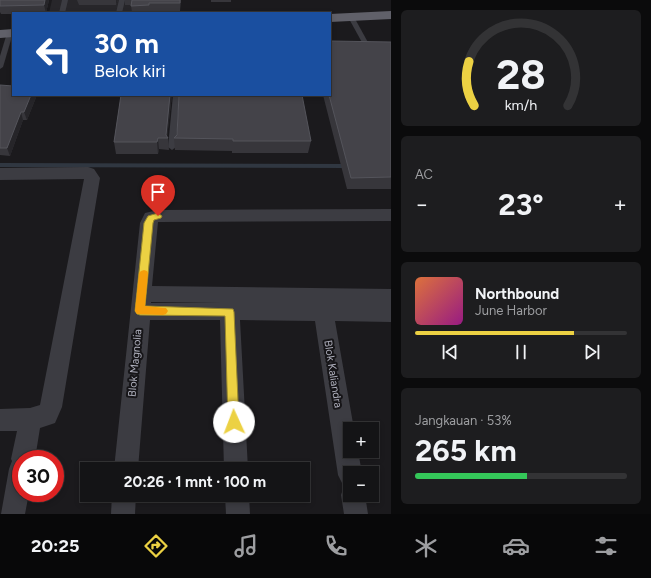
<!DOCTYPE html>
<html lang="id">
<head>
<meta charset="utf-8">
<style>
	:root { --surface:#141416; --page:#1d1d1f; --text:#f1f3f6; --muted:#9d9ea1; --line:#333335; --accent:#ecd143 }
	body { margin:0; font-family:Figtree,sans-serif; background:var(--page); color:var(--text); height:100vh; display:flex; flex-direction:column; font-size:15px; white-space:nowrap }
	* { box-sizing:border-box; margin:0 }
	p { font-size:13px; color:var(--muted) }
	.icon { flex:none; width:22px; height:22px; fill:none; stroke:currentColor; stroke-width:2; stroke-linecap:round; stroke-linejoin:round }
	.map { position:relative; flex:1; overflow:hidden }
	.panel { display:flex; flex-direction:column; gap:10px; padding:10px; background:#0b0b0c; width:260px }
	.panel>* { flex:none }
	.guide { position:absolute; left:12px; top:12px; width:319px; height:84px; border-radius:0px; box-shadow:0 2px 6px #0003,0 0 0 1px var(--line); background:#1a4fa0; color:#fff; overflow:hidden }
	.fabs { position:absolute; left:343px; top:422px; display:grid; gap:8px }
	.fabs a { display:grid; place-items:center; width:36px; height:36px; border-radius:0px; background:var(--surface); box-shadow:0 2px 6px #0003,0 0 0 1px var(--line); font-size:20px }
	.speed { position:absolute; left:12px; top:450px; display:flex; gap:8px; font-size:20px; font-weight:700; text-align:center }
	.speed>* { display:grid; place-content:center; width:52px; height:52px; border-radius:50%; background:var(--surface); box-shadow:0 2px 6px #0003,0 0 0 1px var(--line); line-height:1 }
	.speed .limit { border:6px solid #d22; background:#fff; color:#111 }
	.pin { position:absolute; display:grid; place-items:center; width:34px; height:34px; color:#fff; margin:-41px -17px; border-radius:50% 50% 50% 0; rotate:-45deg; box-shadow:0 0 4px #0007 }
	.pin .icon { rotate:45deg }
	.me { position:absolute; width:44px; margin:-22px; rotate:358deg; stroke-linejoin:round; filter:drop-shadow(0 0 3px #0008) }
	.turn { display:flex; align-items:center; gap:14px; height:84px; padding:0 16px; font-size:18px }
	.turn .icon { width:52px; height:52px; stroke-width:2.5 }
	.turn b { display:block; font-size:28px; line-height:34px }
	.big { font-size:30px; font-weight:700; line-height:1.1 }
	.panel .widget { flex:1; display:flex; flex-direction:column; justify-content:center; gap:6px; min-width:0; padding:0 14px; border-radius:6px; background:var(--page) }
	.panel .dial { align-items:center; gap:0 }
	.dial svg { height:104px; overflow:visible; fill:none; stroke:var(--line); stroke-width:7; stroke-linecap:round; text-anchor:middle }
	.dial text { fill:var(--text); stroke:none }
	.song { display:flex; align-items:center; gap:12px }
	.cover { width:48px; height:48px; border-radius:6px; background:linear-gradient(135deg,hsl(20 70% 55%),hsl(310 70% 35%)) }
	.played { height:4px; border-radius:2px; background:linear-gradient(90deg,var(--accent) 75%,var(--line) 75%) }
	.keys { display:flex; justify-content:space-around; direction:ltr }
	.heat { display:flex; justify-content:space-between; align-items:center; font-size:22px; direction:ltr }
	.charge { height:6px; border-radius:3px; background:linear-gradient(90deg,#34c759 53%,var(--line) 0) }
	.trip { position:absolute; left:80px; top:462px; width:230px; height:40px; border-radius:0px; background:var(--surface); box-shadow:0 2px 6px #0003,0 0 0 1px var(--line); font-weight:700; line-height:40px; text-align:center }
	.dock { display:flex; height:64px; justify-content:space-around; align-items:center; background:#080809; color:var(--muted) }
	.dock .icon { width:28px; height:28px }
	.dock .active { color:var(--accent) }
	.dock b { font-size:18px; color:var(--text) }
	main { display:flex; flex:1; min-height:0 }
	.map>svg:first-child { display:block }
</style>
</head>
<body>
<main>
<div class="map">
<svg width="391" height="514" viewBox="0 0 391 514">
	<rect width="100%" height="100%" fill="#1b1a1d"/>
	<path fill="#27262a" d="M 52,0 L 134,0 L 132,13 L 49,13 Z"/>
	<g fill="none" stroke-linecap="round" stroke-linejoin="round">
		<path fill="#303741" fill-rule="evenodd" d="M 0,163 L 348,164 L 351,166 L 348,168 L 0,167 Z"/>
		<g fill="#3c3c42" fill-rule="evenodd">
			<path d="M 62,0 L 68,0 L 65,13 L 59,13 Z"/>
			<path d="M 119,0 L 125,0 L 122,13 L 116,13 Z"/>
			<path d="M 349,16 L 354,17 L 370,46 L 369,47 L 364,46 L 348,17 Z"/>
			<path d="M 10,31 L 13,33 L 3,67 L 0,69 L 0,56 L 7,33 Z"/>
			<path d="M 173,95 L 179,95 L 176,147 L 172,150 L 168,147 Z"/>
		</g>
		<g fill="#3c3c42" fill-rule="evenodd">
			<path d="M 88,167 L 94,169 L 100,178 L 62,407 L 55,423 L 40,428 L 35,459 L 21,459 L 21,493 L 29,493 L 25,514 L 1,514 L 9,469 L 12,461 L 11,459 L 17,431 L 0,431 L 0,409 L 30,408 L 40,405 L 84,179 L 0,180 L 0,168 Z"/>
			<path d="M 391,209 L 391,221 L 158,222 L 152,286 L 391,289 L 391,322 L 335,321 L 354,429 L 350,429 L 350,451 L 358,451 L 362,473 L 350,473 L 350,495 L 365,495 L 368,514 L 344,514 L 341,495 L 344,486 L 346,485 L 342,483 L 338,475 L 315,321 L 240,320 L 248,469 L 224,469 L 220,320 L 150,320 L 138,469 L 114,469 L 140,223 L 145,213 L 158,210 ZM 151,302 L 220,303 L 151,303 Z"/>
			<path d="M 112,495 L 136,495 L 135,514 L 111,514 Z"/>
			<path d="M 225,495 L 249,495 L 250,514 L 226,514 Z"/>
		</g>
		<g fill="#606069" fill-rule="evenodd">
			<path d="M 391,11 L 391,19 L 330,22 L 330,14 Z"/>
			<path d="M 13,29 L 13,37 L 0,38 L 0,30 Z"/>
		</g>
	</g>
	<g fill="#37363b">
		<path d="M 0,0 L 49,0 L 46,13 L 13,13 L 13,14 L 1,14 L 0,12 Z"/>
		<path d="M 77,0 L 118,0 L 116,5 L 79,5 Z"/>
		<path d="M 125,0 L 181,0 L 180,11 L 149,11 L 149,13 L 132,13 L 131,5 L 125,5 Z"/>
		<rect x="211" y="0" width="20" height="2"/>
		<path d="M 391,42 L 391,189 L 347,189 L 323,95 L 330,95 Z"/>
		<path d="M 0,85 L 13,95 L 37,95 L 27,120 L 23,120 L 10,156 L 0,155 Z"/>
		<path d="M 121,95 L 172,95 L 167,137 L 168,138 L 169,150 L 159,149 L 158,154 L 116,154 L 114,142 Z"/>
		<path d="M 177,135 L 311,141 L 308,153 L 232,153 L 232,151 L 175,150 L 174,138 Z"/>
	</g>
	<g fill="#262529">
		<path d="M 45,0 L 49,0 L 46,13 L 44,5 Z"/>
		<path d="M 116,0 L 118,0 L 116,5 Z"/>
		<path d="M 31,95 L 37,95 L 27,120 L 24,112 Z"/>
		<path d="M 170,95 L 172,95 L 167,138 L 166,135 Z"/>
		<path d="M 21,112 L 23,120 L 10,156 L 7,148 Z"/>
		<path d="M 158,138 L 159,149 L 158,154 L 157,142 Z"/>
	</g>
	<g fill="#444349" stroke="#54545b">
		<path d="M 0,0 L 45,0 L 44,5 L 0,6 Z"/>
		<path d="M 132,0 L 180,0 L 180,3 L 149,3 L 149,5 L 131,6 Z"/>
		<path d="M 330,41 L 391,42 L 391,177 L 351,178 L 329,95 L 330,95 Z"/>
		<path d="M 0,85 L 13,86 L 13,95 L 31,95 L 24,112 L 21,112 L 7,148 L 0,148 Z"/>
		<path d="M 121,95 L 170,95 L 166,135 L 168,138 L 158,138 L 157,142 L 114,142 Z"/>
		<path d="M 179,95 L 302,95 L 311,141 L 233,141 L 233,139 L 174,138 L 177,135 Z"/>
	</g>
	<path fill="#ecd143" stroke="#99882c" d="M 158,213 L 162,216 L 161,218 L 154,220 L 153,223 L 145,306 L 233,309 L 234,312 L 239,422 L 238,426 L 234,428 L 230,426 L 228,422 L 225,316 L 140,315 L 137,314 L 135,311 L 144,223 L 148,216 Z"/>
	<path fill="#f59e0b" d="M 144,270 L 147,271 L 148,273 L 145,306 L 166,308 L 168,311 L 166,314 L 163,315 L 137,314 L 135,311 L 139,273 L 141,271 Z"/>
	<g text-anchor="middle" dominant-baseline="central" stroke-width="4" stroke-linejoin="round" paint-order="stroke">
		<g font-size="11" fill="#aeafbc" stroke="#161518">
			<text transform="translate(135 363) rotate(-85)">Blok Magnolia</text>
			<text transform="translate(333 374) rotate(81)">Blok Kaliandra</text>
		</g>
	</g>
</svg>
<div class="fabs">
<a>+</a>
<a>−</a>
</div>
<div class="speed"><div class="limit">30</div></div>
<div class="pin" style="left:158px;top:216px;background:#d93025"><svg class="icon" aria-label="arrive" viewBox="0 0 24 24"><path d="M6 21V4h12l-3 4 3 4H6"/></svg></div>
<svg class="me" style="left:234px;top:422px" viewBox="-20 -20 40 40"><circle r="19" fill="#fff"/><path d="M0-13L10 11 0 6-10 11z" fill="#ecd143"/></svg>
<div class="trip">20:26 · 1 mnt · 100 m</div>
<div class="guide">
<div class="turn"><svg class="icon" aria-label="left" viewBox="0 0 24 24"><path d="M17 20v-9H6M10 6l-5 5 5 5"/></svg><div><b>30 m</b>Belok kiri</div></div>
</div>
</div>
<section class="panel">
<div class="widget dial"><svg viewBox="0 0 100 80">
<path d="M14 69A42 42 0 1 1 86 69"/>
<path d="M14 69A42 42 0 0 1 10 35" stroke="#ecd143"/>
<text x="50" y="56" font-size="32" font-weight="700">28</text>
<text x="50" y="72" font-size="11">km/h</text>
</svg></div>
<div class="widget"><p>AC</p>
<div class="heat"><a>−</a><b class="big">23°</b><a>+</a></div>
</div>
<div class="widget">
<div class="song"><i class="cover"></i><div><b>Northbound</b><p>June Harbor</p></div></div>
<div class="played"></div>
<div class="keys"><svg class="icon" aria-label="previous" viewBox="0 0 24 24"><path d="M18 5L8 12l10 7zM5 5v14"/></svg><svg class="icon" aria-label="pause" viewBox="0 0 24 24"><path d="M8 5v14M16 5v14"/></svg><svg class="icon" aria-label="next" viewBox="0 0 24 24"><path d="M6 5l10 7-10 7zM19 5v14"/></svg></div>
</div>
<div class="widget"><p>Jangkauan · 53%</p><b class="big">265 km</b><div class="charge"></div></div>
</section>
</main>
<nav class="dock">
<b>20:25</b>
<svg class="icon active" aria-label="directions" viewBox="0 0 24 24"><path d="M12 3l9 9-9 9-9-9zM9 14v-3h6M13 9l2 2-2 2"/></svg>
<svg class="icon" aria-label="music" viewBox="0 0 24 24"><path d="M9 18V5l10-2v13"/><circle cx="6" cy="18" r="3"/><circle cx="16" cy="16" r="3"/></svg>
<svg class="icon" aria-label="phone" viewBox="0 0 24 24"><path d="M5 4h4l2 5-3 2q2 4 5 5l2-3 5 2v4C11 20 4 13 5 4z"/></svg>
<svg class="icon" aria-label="climate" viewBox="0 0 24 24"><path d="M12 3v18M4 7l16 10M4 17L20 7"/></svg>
<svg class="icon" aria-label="car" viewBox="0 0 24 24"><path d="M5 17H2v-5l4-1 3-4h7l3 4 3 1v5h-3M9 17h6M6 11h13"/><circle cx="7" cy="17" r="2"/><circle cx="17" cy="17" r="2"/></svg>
<svg class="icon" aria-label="filters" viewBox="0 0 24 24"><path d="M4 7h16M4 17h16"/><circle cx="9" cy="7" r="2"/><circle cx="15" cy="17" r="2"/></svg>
</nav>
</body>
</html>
